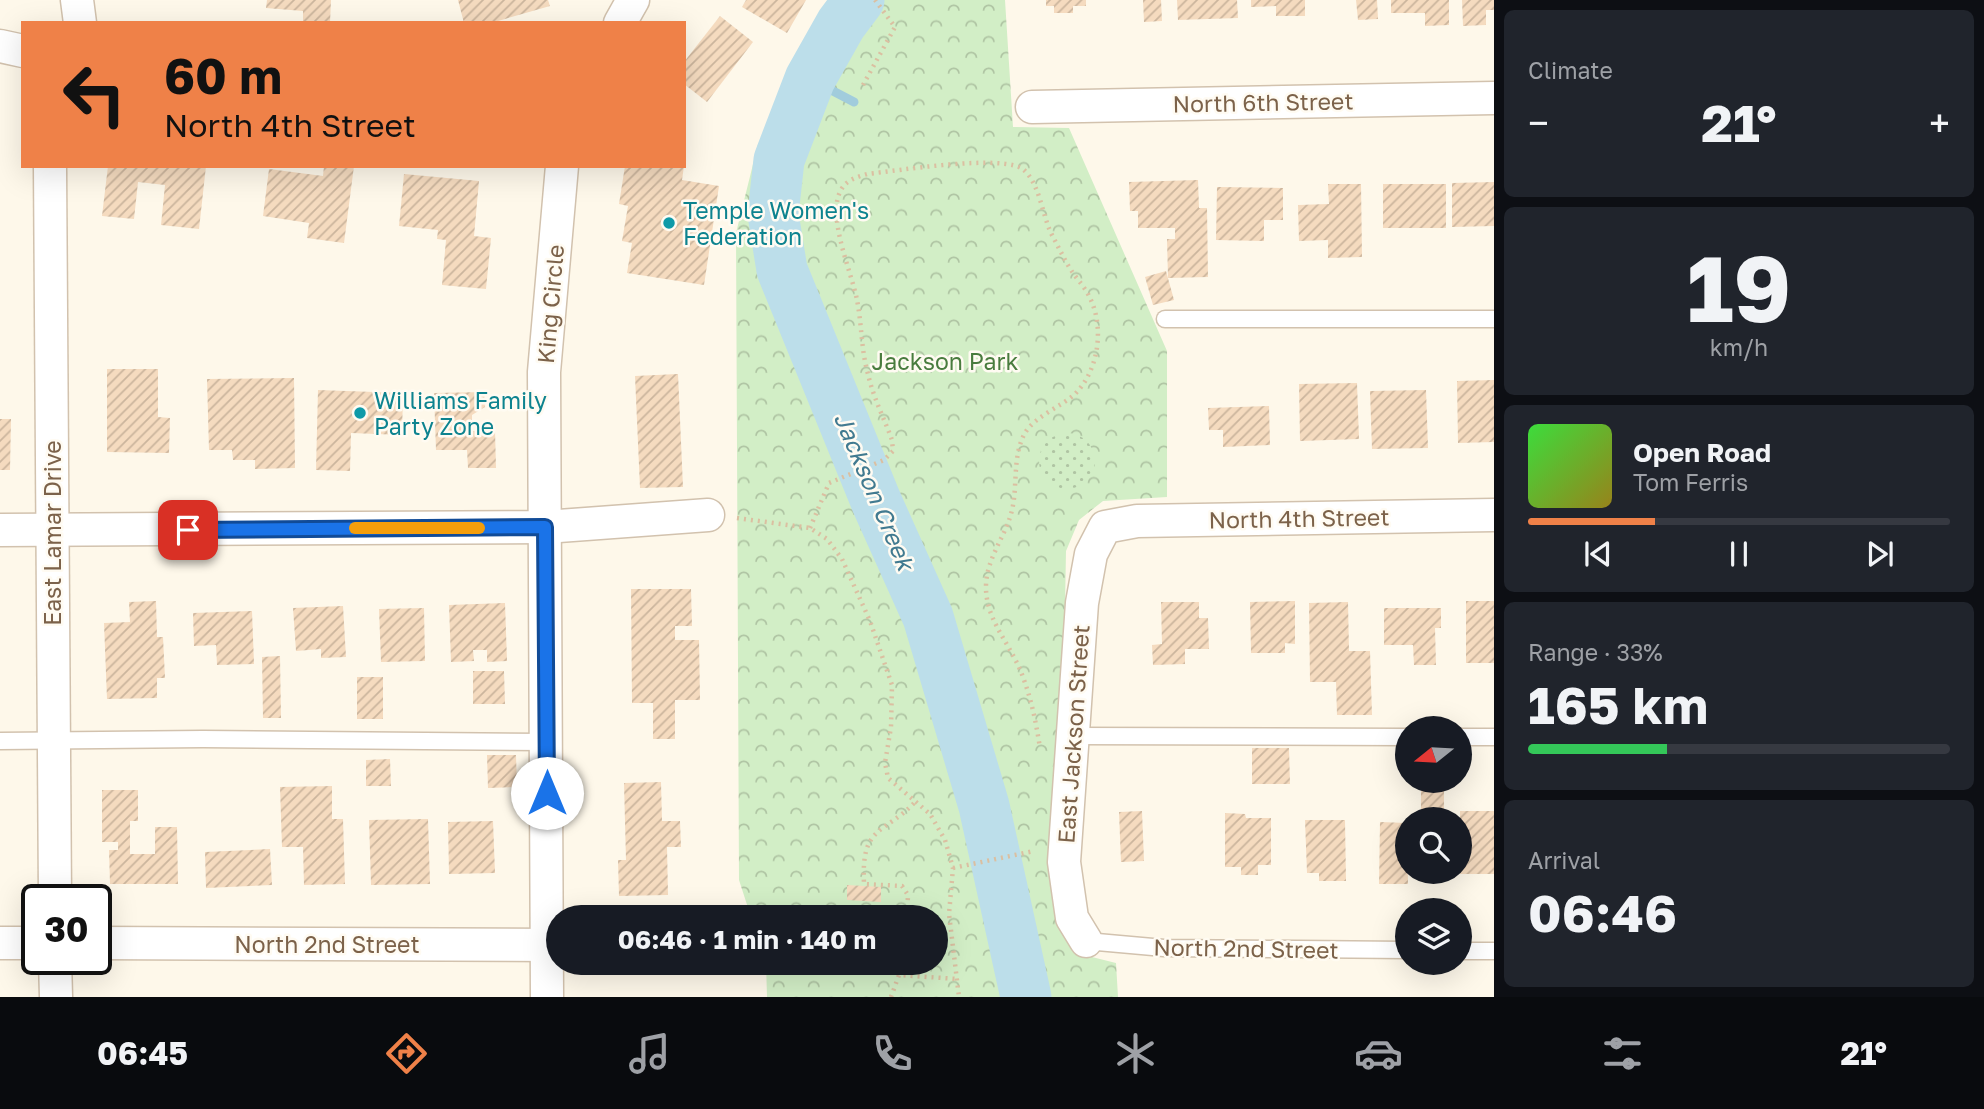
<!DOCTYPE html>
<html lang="en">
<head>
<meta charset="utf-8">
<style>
	:root { --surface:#171b24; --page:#20242c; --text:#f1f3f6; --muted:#9ea1a6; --line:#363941; --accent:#ef8148 }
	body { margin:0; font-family:"Golos Text",sans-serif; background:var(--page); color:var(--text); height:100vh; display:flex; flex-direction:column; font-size:26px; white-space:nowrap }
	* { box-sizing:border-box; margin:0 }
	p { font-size:23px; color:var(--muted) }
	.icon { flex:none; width:38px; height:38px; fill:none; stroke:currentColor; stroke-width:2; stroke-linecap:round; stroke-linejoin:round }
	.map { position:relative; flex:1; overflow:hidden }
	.side { display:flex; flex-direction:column; gap:10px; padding:10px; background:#0d0f14; width:490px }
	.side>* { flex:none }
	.guide { position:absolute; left:21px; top:21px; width:665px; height:147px; border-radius:0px; box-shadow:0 7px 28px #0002; background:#ef8148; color:#111; overflow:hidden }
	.needle { width:46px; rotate:252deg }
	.controls { position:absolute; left:1395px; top:716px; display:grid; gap:14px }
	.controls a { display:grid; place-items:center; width:77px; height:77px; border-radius:50%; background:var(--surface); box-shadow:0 7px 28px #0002; font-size:35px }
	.speed { position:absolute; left:21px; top:884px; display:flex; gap:14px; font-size:35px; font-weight:700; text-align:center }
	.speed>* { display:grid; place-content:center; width:91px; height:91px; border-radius:50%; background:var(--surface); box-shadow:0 7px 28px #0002; line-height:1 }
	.speed .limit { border:4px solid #111; border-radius:10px; background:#fff; color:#111 }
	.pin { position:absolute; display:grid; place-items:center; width:60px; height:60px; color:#fff; margin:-30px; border-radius:14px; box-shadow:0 4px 10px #0006 }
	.me { position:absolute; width:77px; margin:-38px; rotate:0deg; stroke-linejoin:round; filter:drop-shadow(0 0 5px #0008) }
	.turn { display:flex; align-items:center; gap:24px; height:147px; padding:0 28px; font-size:32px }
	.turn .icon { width:91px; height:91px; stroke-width:2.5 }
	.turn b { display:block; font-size:49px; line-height:60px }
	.big { font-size:52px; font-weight:700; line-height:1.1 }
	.side .widget { flex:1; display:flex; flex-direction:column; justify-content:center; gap:10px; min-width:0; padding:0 24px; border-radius:10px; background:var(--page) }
	.side .dial { align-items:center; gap:0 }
	.dial b { font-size:91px; line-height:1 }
	.song { display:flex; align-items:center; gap:21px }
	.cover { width:84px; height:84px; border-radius:10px; background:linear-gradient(135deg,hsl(120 70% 55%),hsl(50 70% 35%)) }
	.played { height:7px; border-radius:4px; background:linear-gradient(90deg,var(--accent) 30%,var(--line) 30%) }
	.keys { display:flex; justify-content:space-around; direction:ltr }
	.heat { display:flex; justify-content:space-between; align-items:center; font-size:38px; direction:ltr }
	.charge { height:10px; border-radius:5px; background:linear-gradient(90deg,#34c759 33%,var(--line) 0) }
	.trip { position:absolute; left:546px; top:905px; width:402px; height:70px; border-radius:35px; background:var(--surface); box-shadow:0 7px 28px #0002; font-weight:700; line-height:70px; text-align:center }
	.menu { display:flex; height:112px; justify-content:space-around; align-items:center; background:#090b0e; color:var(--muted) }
	.menu .icon { width:49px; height:49px }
	.menu .current { color:var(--accent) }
	.menu b { font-size:32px; color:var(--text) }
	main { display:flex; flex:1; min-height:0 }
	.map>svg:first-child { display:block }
</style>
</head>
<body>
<main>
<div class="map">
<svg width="1494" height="997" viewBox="0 0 1494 997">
	<defs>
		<pattern id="forest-crowns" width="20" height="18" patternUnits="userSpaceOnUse" patternTransform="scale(1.75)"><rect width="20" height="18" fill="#d2eec6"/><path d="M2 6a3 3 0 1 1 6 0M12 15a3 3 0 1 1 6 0" fill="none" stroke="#afc4a3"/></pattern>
		<pattern id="garden-dots" width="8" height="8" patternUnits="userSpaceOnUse" patternTransform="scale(1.75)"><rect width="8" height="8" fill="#d2eec6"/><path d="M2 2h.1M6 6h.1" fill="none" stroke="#afc4a3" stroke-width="1.8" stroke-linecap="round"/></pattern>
		<pattern id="building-hatch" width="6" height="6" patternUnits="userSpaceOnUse" patternTransform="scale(1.75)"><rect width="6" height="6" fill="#f5dbbf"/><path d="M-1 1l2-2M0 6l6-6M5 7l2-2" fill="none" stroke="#cbb59d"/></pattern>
	</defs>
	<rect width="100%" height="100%" fill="#fef8ea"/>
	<path fill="url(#forest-crowns)" d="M 854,0 L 1005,0 L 1013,127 L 1069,128 L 1167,351 L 1167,497 L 1103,501 L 1079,520 L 1066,551 L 1065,606 L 1080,954 L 1116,963 L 1118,997 L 767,997 L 766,963 L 936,962 L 936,917 L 751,917 L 739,880 L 736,233 L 758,144 Z"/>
	<circle fill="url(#garden-dots)" cx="1067" cy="461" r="28"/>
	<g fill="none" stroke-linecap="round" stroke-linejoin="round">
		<path stroke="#a1ccdc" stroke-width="9" d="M 810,79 L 854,102"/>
		<path stroke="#bcdeea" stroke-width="51" d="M 859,0 L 841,24 L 810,79 L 779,160 L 773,214 L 782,270 L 876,501 L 928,617 L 984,806 L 1026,997"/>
	</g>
	<g fill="url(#building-hatch)">
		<path d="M 267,0 L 331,0 L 330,23 L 303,22 L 303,11 L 266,8 Z"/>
		<path d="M 458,0 L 548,0 L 550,6 L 498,21 L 498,23 L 464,23 Z"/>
		<path d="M 746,0 L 806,0 L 787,33 L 742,7 Z"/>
		<path d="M 1046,0 L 1086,0 L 1086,6 L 1073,6 L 1073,13 L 1054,13 L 1054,6 L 1046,6 Z"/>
		<path d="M 1143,0 L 1161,0 L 1162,21 L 1144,22 Z"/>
		<path d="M 1177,0 L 1237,0 L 1238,18 L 1178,20 Z"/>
		<path d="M 1251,0 L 1305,0 L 1305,16 L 1276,16 L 1276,6 L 1251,7 Z"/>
		<path d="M 1356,0 L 1377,0 L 1378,19 L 1358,20 Z"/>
		<path d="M 1391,0 L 1449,0 L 1449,25 L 1425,26 L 1425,13 L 1391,13 Z"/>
		<path d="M 1462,0 L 1494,0 L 1494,10 L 1486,10 L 1486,25 L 1463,26 Z"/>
		<path d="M 720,16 L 753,42 L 707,102 L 684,84 L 684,62 Z"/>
		<path d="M 108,166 L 206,166 L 199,229 L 161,225 L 165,185 L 138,182 L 134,219 L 102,216 Z"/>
		<path d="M 324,166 L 354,166 L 344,243 L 307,238 L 309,223 L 263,216 L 269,169 L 323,176 Z"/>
		<path d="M 625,166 L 684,166 L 682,180 L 719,186 L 704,285 L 627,273 L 632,243 L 622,241 L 628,206 L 619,204 Z"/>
		<path d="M 404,174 L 479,181 L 474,236 L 491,238 L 486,289 L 442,285 L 446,240 L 437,239 L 438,230 L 399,226 Z"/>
		<path d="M 1198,180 L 1199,208 L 1207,208 L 1208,277 L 1168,278 L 1167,239 L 1175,239 L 1175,228 L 1138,228 L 1138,211 L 1130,211 L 1129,182 Z"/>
		<path d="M 1494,182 L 1494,226 L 1452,227 L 1452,183 Z"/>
		<path d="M 1328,184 L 1361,184 L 1362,257 L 1328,258 L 1328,240 L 1299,241 L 1298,205 L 1329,204 Z"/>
		<rect x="1383" y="184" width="63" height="44"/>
		<path d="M 1217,187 L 1283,188 L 1283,220 L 1264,220 L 1264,241 L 1216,240 Z"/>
		<path d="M 1166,271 L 1174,300 L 1153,305 L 1145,277 Z"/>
		<path d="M 107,369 L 158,369 L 158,417 L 170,418 L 169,453 L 107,452 Z"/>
		<path d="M 678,374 L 683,487 L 640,488 L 635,376 Z"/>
		<path d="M 294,378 L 295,468 L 255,469 L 255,460 L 233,460 L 232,450 L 209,450 L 207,379 Z"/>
		<path d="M 1494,380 L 1494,442 L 1458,443 L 1457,381 Z"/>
		<path d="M 1357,383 L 1359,439 L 1300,441 L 1299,384 Z"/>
		<path d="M 318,390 L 403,393 L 402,435 L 351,433 L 350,471 L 316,470 Z"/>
		<path d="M 1426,390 L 1428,448 L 1372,449 L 1370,391 Z"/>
		<path d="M 484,392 L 485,407 L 472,415 L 472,431 L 495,430 L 496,468 L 468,468 L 467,450 L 436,450 L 434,393 Z"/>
		<path d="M 1269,406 L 1270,445 L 1223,447 L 1223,430 L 1209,430 L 1208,408 Z"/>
		<path d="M 0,419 L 11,419 L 10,470 L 0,470 Z"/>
		<path d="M 631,589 L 691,589 L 692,626 L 675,626 L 675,640 L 699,640 L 700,700 L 675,700 L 675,739 L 653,739 L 653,703 L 632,703 Z"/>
		<path d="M 156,601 L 157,637 L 163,637 L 165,678 L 157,678 L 157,698 L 107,699 L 104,623 L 130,622 L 129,602 Z"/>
		<path d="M 1295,601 L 1295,644 L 1285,643 L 1285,653 L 1251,653 L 1250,602 Z"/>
		<rect x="1466" y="601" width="28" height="62"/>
		<path d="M 1161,602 L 1199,602 L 1199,618 L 1208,618 L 1209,649 L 1185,649 L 1185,664 L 1153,665 L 1152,645 L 1162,644 Z"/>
		<path d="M 1348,602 L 1349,651 L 1370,651 L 1372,715 L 1337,715 L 1336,682 L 1310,682 L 1309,603 Z"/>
		<path d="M 505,603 L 507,661 L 487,662 L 487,650 L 473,650 L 474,661 L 451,662 L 449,605 Z"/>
		<path d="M 343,606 L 346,657 L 321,658 L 321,649 L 296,651 L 293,608 Z"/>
		<path d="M 424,608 L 425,661 L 381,662 L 379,609 Z"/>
		<path d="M 1384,608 L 1441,608 L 1441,628 L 1435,628 L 1436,665 L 1414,665 L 1413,645 L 1384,645 Z"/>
		<path d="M 252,611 L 254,664 L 217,665 L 216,645 L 194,646 L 193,613 Z"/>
		<path d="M 280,656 L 281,718 L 263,718 L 262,657 Z"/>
		<path d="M 473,671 L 504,671 L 505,704 L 473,704 Z"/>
		<rect x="357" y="677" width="26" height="42"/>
		<path d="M 1252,748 L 1289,748 L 1290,784 L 1252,784 Z"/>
		<path d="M 487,755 L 516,755 L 517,787 L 488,788 Z"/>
		<path d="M 390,759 L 391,786 L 366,786 L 366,760 Z"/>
		<path d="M 661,782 L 662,821 L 680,821 L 681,847 L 667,847 L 668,895 L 619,896 L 618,860 L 626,860 L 624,783 Z"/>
		<rect x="1421" y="782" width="23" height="37"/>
		<path d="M 332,786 L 332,819 L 343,819 L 345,884 L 304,885 L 303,847 L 282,847 L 280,787 Z"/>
		<path d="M 102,790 L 138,790 L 138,821 L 130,821 L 130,854 L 155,854 L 155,827 L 177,827 L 178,884 L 110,884 L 109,850 L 118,850 L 118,842 L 102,842 Z"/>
		<path d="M 1142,811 L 1144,861 L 1121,862 L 1119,812 Z"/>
		<rect x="1460" y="811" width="34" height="63"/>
		<path d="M 1225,813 L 1245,814 L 1246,818 L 1271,818 L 1271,865 L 1258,865 L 1258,875 L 1241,875 L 1241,867 L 1225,867 Z"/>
		<path d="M 428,819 L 430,884 L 371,885 L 369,820 Z"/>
		<path d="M 1305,820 L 1345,820 L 1346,881 L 1319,881 L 1319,873 L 1307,873 Z"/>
		<path d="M 493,821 L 495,873 L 449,874 L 448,822 Z"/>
		<path d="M 1380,822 L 1407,823 L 1408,884 L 1379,884 Z"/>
		<path d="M 270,849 L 272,885 L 206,888 L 205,852 Z"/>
		<path d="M 847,885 L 881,887 L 881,902 L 847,900 Z"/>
	</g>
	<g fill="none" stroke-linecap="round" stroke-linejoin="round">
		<g stroke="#d2c2ae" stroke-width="19">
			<g id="service">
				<path d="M 1165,319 L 1494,319"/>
				<path d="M 1073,736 L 1407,737"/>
				<path d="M 1460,737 L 1494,737"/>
				<path d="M 0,741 L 203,739 L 546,742"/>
				<path d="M 1086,941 L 1164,948 L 1407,950"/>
				<path d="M 1460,951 L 1494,951"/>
			</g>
		</g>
		<g stroke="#d2c2ae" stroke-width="35">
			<g id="minor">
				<path d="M 77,0 L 80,23"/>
				<path d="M 620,23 L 633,0"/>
				<path d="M 0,46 L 23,51"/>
				<path d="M 1032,107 L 1494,98"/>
				<path d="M 50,166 L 55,900"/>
				<path d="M 0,530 L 545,527 L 708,515"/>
				<path d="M 1086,941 L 1072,918 L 1064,862 L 1082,603 L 1091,554 L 1105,527 L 1137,521 L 1494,515"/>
				<path d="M 0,943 L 37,943"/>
				<path d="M 96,943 L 558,945"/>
				<path d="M 55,959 L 56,997"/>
				<path d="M 547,997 L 544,372 L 562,166"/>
			</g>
		</g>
		<g stroke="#dbbfa1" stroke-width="4.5" stroke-dasharray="2 5" stroke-linecap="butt">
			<path d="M 863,85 L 895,27 L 875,0"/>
			<path d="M 737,518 L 810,528 L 827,539 L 842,559 L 870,621 L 892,685 L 891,727 L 885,763 L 888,778 L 930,814 L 945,840 L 953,868 L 949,914 L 959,997"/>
			<path d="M 810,528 L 829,483 L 884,460 L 893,451 L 892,440 C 884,418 873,397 868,374 C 861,350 862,325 857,300 C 852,273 826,216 841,190 C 846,180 857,177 867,174 C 896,171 1005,153 1024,170 C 1041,186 1042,217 1053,237 C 1059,248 1064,259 1071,270 C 1076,278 1084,286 1089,296 C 1105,326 1099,370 1075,394 C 1062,406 1034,417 1025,433 C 1012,456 1018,485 1012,510 C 1006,536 987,557 986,585 C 985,619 1009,642 1021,672 C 1031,697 1036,722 1040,748"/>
			<path d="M 953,868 L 1034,851"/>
			<path d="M 907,914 L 908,895 L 902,886 L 864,884 C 861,824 883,836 916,801"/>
			<path d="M 891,997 L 899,975 L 957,979"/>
		</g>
		<use href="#service" stroke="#fff" stroke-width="16"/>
		<use href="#minor" stroke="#fff" stroke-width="32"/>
	</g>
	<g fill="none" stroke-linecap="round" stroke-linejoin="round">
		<g stroke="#114b97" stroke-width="18">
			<path id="route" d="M 188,530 L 545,527 L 547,793"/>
		</g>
		<use href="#route" stroke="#1a73e8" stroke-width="12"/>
		<path stroke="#f59e0b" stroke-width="12" d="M 355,528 L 479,528"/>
	</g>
	<g fill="#0f9aa8" stroke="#fffbf2" stroke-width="2.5">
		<circle cx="669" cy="223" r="7"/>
		<circle cx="360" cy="413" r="7"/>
	</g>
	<g text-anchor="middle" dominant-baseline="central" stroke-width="5" stroke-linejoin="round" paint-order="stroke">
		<g font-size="23" fill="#7c624a" stroke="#fffbf2">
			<text transform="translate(1263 102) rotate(-1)">North 6th Street</text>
			<text transform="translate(550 304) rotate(-85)">King Circle</text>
			<text transform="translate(1299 518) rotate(-1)">North 4th Street</text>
			<text transform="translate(52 533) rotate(-90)">East Lamar Drive</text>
			<text transform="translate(1073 734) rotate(-86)">East Jackson Street</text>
			<text x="327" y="944">North 2nd Street</text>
			<text transform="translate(1246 948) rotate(1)">North 2nd Street</text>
		</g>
		<g font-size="23" fill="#0d838f" stroke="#fffbf2" text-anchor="start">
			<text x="683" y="210">Temple Women's<tspan x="683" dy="26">Federation</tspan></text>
			<text x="374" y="400">Williams Family<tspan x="374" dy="26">Party Zone</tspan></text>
		</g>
		<g font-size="23" fill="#497c3e" stroke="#fffbf2">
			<text x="945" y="361">Jackson Park</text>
		</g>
		<g font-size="24" font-style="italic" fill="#417a90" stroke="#fffbf2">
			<text transform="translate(875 491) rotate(67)">Jackson Creek</text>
		</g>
	</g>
</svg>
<div class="controls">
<a><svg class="needle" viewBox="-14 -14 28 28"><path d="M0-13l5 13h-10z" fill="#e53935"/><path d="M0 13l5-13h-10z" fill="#9ea1a6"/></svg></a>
<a><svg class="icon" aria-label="search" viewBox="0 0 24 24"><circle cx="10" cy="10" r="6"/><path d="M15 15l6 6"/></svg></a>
<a><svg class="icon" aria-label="layers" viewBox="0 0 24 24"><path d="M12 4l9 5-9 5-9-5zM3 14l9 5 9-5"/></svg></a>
</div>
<div class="speed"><div class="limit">30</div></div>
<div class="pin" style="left:188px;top:530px;background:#d93025"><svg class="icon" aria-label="arrive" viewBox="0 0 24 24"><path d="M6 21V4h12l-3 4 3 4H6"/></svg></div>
<svg class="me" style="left:547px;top:793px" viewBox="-20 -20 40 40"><circle r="19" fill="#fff"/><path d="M0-13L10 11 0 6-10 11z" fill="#1a73e8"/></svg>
<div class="trip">06:46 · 1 min · 140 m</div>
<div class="guide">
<div class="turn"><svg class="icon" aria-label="left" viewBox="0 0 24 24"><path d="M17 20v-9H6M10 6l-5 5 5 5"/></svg><div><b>60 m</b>North 4th Street</div></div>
</div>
</div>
<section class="side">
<div class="widget"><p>Climate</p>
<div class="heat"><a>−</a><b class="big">21°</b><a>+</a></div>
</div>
<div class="widget dial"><b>19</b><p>km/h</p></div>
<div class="widget">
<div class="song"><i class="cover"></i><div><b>Open Road</b><p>Tom Ferris</p></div></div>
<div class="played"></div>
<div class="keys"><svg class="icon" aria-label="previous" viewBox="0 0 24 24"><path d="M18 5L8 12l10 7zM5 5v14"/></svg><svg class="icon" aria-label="pause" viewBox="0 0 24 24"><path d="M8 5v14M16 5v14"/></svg><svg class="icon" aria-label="next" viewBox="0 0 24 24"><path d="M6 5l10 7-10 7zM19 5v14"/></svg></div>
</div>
<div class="widget"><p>Range · 33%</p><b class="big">165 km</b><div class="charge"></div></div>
<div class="widget"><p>Arrival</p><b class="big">06:46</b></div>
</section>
</main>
<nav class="menu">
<b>06:45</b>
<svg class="icon current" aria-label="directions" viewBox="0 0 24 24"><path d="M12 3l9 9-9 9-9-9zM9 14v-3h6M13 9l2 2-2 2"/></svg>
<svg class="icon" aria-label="music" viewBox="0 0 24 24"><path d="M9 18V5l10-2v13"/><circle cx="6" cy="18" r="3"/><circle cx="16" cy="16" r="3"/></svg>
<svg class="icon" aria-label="phone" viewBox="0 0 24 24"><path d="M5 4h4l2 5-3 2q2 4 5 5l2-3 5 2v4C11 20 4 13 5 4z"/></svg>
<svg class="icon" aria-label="climate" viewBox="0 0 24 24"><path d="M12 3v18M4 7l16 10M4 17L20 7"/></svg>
<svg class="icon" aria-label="car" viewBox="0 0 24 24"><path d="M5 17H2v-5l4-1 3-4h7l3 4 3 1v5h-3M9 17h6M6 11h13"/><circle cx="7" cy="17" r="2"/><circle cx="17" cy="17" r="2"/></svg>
<svg class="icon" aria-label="filters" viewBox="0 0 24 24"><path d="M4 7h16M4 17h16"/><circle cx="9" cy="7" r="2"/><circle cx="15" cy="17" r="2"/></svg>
<b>21°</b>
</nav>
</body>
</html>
